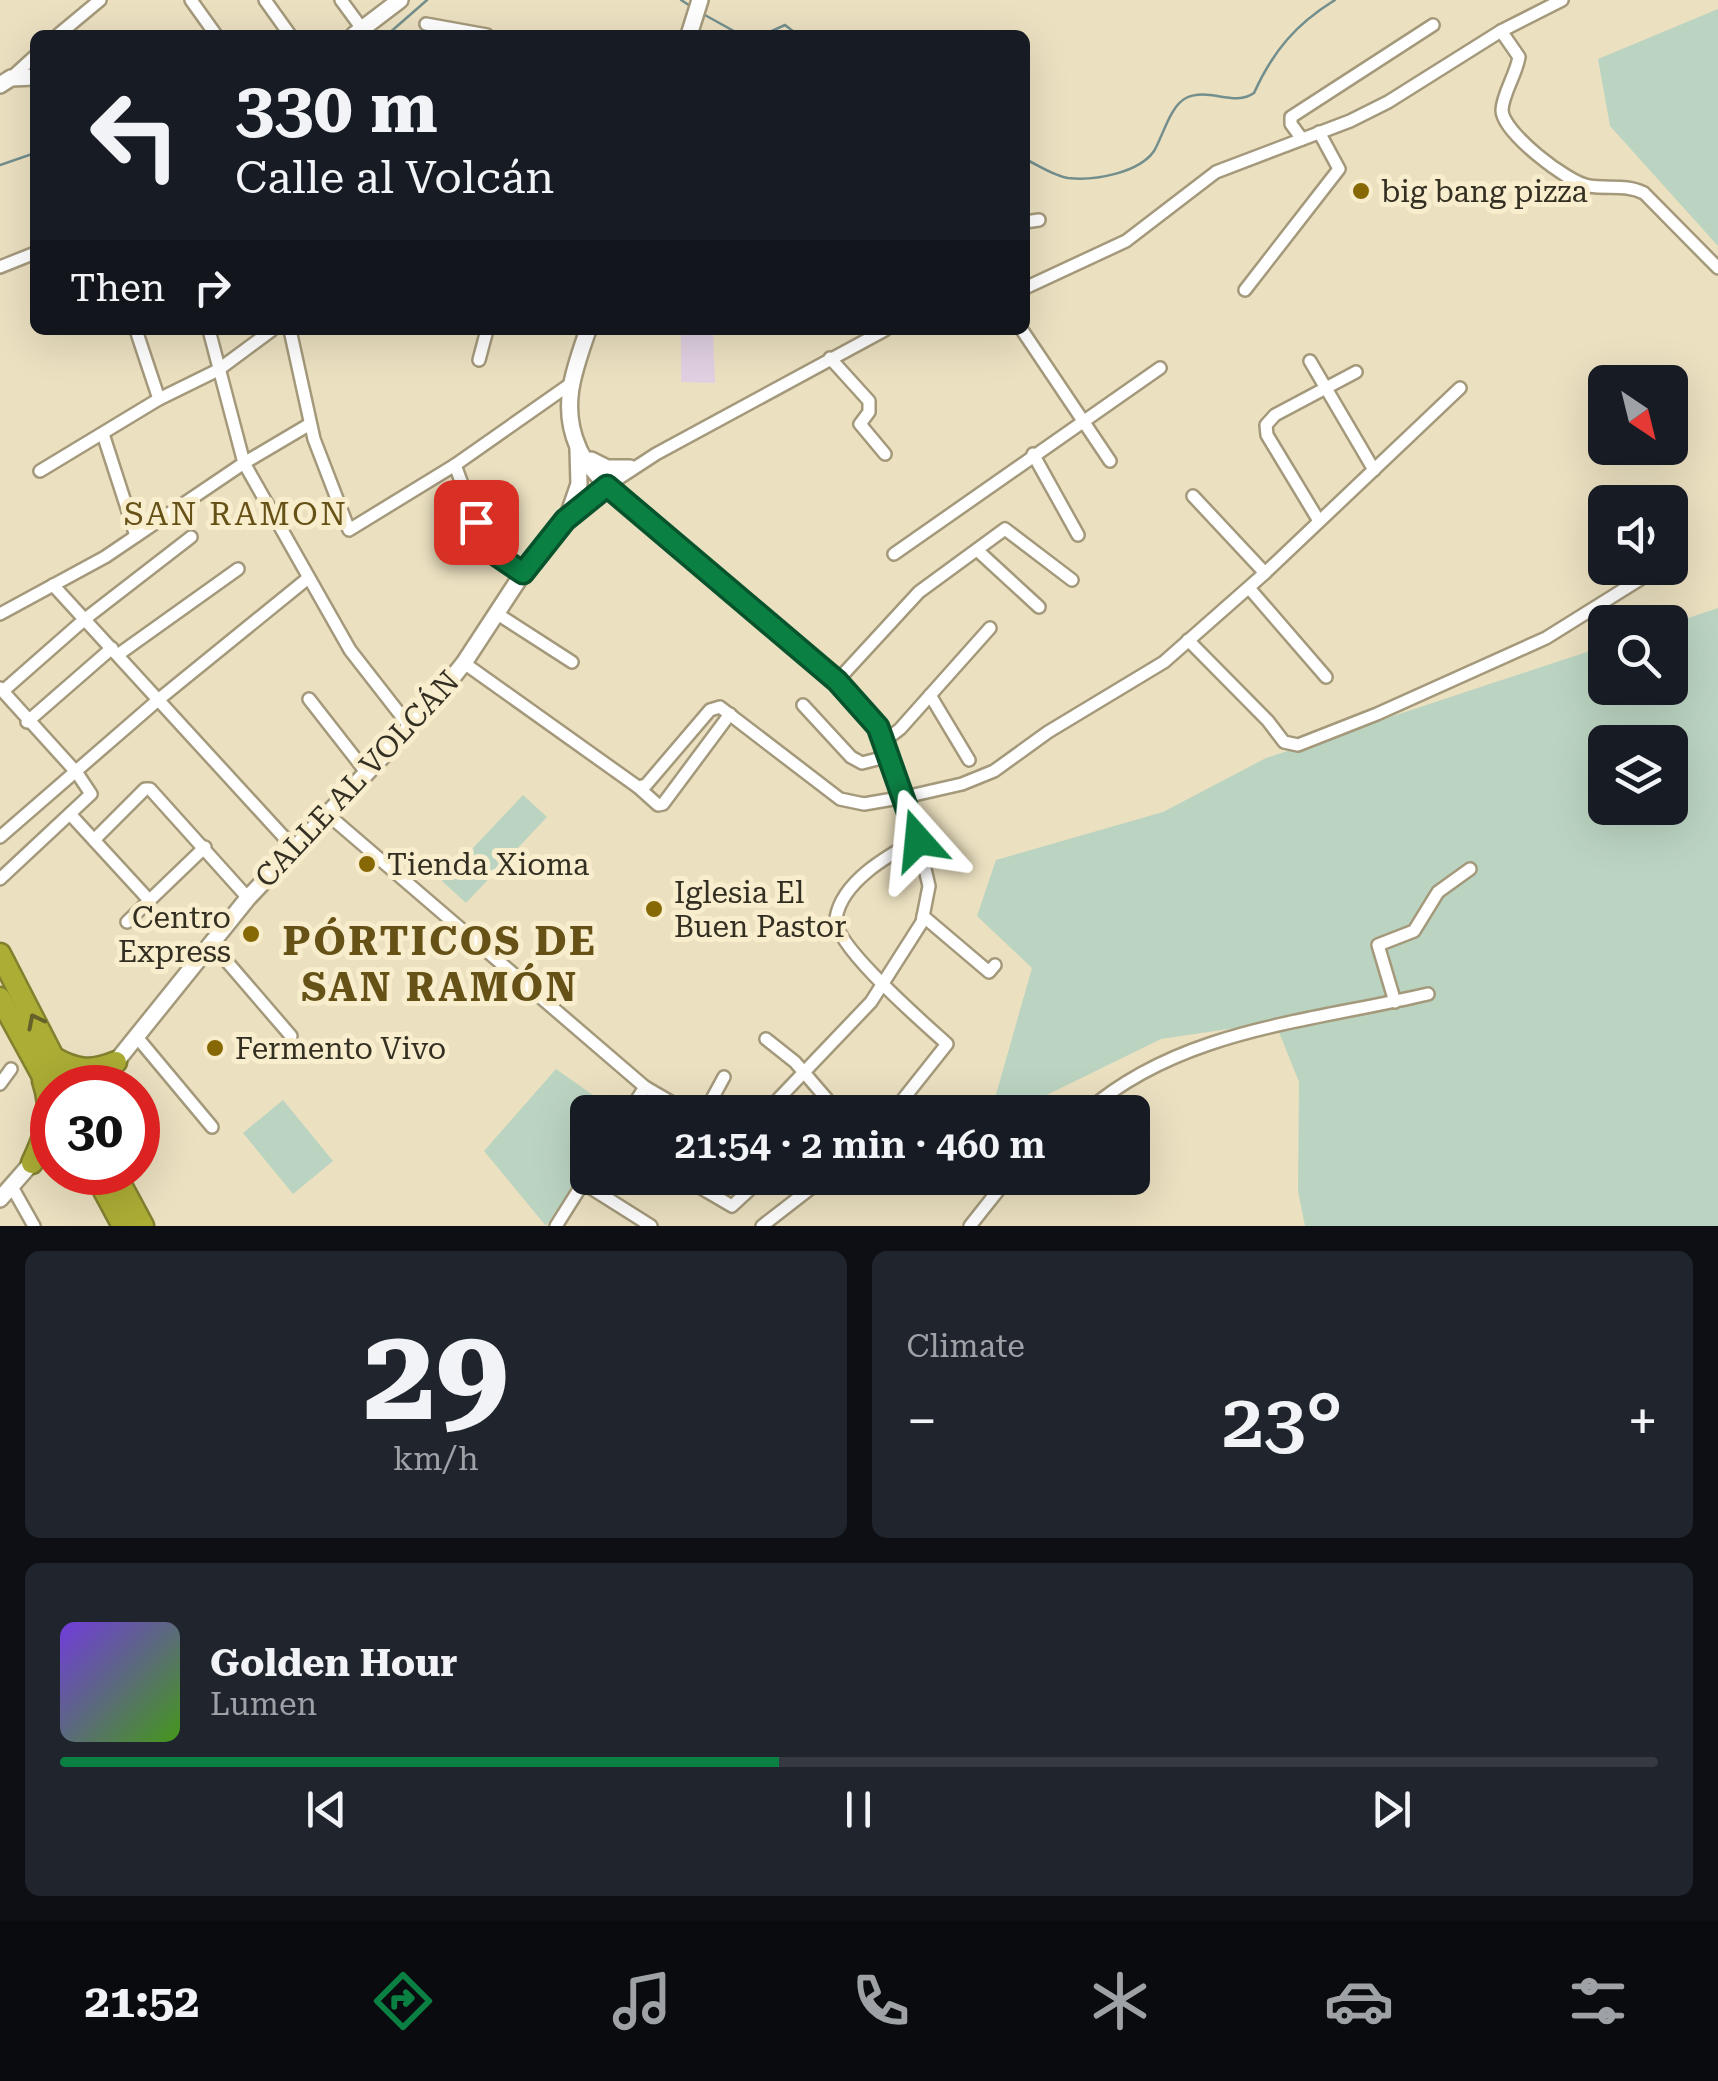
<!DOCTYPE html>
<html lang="en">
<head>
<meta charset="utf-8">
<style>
	:root { --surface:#171b24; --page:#20242c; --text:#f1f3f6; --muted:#9ea1a6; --line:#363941; --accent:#0b8043 }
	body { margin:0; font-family:"Roboto Serif",serif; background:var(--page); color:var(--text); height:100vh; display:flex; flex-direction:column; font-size:38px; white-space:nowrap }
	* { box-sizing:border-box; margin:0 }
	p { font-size:32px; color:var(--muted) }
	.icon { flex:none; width:55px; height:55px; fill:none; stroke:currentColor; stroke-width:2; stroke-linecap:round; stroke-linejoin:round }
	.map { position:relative; height:1226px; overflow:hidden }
	.panel { display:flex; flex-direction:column; gap:25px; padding:25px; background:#0d0f14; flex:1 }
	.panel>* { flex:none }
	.banner { position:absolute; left:30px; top:30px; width:1000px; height:305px; border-radius:15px; box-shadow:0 10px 40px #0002; background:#171b24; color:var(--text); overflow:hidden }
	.needle { width:65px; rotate:145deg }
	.tools { position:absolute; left:1588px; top:365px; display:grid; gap:20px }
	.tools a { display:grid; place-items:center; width:100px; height:100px; border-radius:15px; background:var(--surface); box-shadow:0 10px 40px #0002; font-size:50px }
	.speed { position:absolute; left:30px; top:1065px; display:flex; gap:20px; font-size:50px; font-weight:700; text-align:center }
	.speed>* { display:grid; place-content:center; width:130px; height:130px; border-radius:50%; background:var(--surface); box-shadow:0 10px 40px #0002; line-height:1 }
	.speed .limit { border:15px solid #d22; background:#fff; color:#111 }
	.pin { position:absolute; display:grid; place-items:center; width:85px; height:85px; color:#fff; margin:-42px; border-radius:20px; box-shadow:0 5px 15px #0006 }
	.me { position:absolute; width:110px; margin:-55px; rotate:342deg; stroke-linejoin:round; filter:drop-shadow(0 0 8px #0008) }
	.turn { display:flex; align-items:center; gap:35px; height:210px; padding:0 40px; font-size:45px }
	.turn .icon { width:130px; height:130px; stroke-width:2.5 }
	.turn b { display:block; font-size:70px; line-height:85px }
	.then { display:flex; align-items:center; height:95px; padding:0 40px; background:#0003; gap:20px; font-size:38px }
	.big { font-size:75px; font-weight:600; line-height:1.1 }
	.panel .tile { flex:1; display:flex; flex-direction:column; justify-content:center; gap:15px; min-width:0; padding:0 35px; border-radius:15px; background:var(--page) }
	.panel .dial { align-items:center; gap:0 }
	.dial b { font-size:130px; line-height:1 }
	.song { display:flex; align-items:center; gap:30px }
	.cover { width:120px; height:120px; border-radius:15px; background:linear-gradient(135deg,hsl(260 70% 55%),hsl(100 70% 35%)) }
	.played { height:10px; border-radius:5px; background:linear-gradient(90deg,var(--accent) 45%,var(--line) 45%) }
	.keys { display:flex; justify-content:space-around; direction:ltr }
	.heat { display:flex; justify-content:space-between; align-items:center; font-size:55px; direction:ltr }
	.panel .tiles { flex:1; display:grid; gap:25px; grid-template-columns:1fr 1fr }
	.tile:last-child { grid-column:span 2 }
	.trip { position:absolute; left:570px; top:1095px; width:580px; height:100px; border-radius:15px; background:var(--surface); box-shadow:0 10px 40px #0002; font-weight:600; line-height:100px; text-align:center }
	.tab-bar { display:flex; height:160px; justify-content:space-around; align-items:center; background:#090b0e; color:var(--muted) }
	.tab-bar .icon { width:70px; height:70px }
	.tab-bar .selected { color:var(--accent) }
	.tab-bar b { font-size:45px; color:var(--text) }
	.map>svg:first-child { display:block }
</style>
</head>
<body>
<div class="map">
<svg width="1718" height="1226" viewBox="0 0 1718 1226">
	<rect width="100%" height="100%" fill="#ebe0c0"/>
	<path fill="#e0d0e2" d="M 681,330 L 713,330 L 715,383 L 681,382 Z"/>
	<g fill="#bbd4c1" fill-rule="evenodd">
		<path d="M 1718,9 L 1718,246 L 1610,126 L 1598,59 Z"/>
		<path d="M 1718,608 L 1718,1226 L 1305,1226 L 1298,1191 L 1299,1082 L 1275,1022 L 1161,1039 L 1012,1112 L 991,1112 L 1032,968 L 977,916 L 996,860 L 1163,812 L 1266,758 L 1605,646 L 1605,688 L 1670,688 L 1670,624 ZM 1605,742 L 1670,742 L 1670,808 L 1605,808 Z"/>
		<path d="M 523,795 L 547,817 L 466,903 L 442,881 Z"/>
		<path d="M 556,1069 L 617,1112 L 588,1112 L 587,1166 L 546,1226 L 484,1151 Z"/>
		<path d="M 283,1100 L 333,1161 L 293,1194 L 243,1133 Z"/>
	</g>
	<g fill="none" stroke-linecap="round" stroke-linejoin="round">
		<g stroke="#728e8d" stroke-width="2.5">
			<path d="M 681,0 L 692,7"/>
			<path d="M 703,14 L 741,35"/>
			<path d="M 387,35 L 427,0"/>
			<path d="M 763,35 L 785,25 L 798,35"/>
			<path d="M 1025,159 C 1038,165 1054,176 1068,178 C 1094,181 1139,173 1154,151 C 1163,136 1170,106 1186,98 C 1209,87 1234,107 1254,93 C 1273,51 1296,24 1335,0"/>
			<path d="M 0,165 L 35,153"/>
		</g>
		<g stroke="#a4997b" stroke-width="16">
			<g id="street">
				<path d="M 191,0 L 216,35"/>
				<path d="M 265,0 L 290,35"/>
				<path d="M 341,0 L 363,30"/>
				<path d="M 426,24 L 487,35"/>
				<path d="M 1501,31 L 1519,57 C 1516,75 1503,93 1502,110 C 1502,132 1568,183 1589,186 C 1609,189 1626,184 1644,193 L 1718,268"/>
				<path d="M 58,35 L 100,0"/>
				<path d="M 11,78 L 35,56"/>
				<path d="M 1302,139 L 1291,124 L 1291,117 L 1433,25"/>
				<path d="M 1025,222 L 1039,220"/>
				<path d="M 0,267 L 35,253"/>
				<path d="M 1025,288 L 1126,241 L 1216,172 L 1350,121 L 1388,102 L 1501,31 L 1562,0"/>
				<path d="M 1245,290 L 1339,169 L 1319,132"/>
				<path d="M 136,330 L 159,399"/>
				<path d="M 209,330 L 244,463 L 350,650 L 410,727"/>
				<path d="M 290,330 L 314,439 L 349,530 L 455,465 L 569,385"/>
				<path d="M 1022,330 L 1110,461"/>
				<path d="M 830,358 L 869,401 L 869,412 L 860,424 L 885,454"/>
				<path d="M 479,360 L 487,330"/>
				<path d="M 1310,361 L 1374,470"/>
				<path d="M 103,434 L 136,536"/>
				<path d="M 1033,454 L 1078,535"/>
				<path d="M 455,465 L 476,522 L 495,554 L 523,573"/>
				<path d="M 40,471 L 159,399 L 218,370 L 272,330"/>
				<path d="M 1193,496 L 1265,573"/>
				<path d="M 1319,521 L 1267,435 L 1266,425 L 1275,415 L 1356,372"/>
				<path d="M 977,550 L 1039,607"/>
				<path d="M 894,554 L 1160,368"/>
				<path d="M 53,585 L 293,847"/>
				<path d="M 1249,588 L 1326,677"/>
				<path d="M 496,613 L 572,662"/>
				<path d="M 0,614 L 105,557 L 244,463 L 310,424"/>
				<path d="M 1188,640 L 1268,721 L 1284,742 L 1298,745 L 1377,714 L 1546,638 L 1650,573"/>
				<path d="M 119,654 L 238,569"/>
				<path d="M 464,663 L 638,787 L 658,805 L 663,804 L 730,714"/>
				<path d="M 837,681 L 919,592 L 1005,529 L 1072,580"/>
				<path d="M 0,688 L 77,773 L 91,794 L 0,879"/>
				<path d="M 3,691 L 85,619 L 191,537"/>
				<path d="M 930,695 L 969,760"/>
				<path d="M 309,699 L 366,772"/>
				<path d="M 803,705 L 851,757 L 862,763 L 889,756"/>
				<path d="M 27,722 L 112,648"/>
				<path d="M 883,742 L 900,729 L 990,628"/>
				<path d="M 638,787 L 646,785 L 710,710 L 720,707 L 840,799 L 864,804 L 905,797 L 962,784 L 994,771 L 1048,732 L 1164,662 L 1265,573 L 1460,388"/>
				<path d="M 326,813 L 645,1087 L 688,1112"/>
				<path d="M 70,814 L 149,900"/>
				<path d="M 0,837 L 158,700 L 307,579"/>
				<path d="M 94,840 L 145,789 L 150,789 L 248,898"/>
				<path d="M 923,916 L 989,972 L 995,965"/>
				<path d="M 127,922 L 205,847"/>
				<path d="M 211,943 L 291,1036"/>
				<path d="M 1395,1002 L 1378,945 L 1414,931 L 1438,892 L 1470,869"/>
				<path d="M 136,1036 L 212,1127"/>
				<path d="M 766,1039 L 795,1062 L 838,1112"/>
				<path d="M 0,1084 L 11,1069"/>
				<path d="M 629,1112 L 645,1087"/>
				<path d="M 705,1112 L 724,1077"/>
				<path d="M 766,1112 L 871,1002 L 922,922 L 929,886 L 918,839 L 877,727 L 837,681 L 607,486 L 656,454 L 885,330"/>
				<path d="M 893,1112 L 947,1044 C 925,1024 832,944 836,918 C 842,881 889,855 918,839"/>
				<path d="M 1086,1112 C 1181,1029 1309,1022 1428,994"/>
				<path d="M 684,1178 L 732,1206 L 762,1178"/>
				<path d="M 583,1183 L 651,1226"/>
				<path d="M 12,1187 L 34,1226"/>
				<path d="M 556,1226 L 585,1180"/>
				<path d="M 762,1226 L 824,1178"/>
				<path d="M 970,1226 L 1008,1178"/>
			</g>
		</g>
		<g stroke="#a4997b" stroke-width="20">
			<g id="secondary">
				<path d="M 354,35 L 400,0"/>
				<path d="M 689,35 L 700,0"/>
				<path d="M 0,85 L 11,78 L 35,77"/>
				<path d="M 591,460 L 607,468 L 630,468"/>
				<path d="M 569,513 L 579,484 L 578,449"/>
				<path d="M 95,1088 L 248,898 L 429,707 L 464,663 L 523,573 L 565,520 L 607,486 C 597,474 583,461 578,447 C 560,406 574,370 588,330"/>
				<path d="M 0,1199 L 37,1157"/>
			</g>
		</g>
		<g stroke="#82812f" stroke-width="25">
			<g id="highway">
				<path d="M 0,954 L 69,1088"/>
				<path d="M 0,998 L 52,1093"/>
				<path d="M 54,1058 C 77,1071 92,1072 116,1062"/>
				<path d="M 32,1163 C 46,1133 54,1113 43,1081"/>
				<path d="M 94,1172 L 123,1226"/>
				<path d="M 114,1172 L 143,1226"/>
			</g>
		</g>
		<use href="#street" stroke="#fff" stroke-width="11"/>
		<use href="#secondary" stroke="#fff" stroke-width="15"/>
		<use href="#highway" stroke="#acad35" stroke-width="20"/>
	</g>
	<defs><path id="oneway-chevron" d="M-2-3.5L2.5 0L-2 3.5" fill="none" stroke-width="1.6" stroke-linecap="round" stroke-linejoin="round" transform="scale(2.5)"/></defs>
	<use stroke="#64612a" href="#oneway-chevron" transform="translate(35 1021) rotate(-117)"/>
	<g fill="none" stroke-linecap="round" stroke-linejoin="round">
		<g stroke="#07532c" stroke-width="25">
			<path id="route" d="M 476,522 L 495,554 L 523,573 L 565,520 L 607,486 L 837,681 L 878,727 L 918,840"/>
		</g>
		<use href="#route" stroke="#0b8043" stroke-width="18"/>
	</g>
	<g fill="#866904" stroke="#f8edcd" stroke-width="4">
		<circle cx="1361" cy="191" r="10"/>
		<circle cx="367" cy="864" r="10"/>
		<circle cx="654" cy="909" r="10"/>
		<circle cx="251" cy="934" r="10"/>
		<circle cx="215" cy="1048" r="10"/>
	</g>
	<g text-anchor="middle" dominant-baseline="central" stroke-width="10" stroke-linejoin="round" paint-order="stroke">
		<g font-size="30" fill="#342f23" stroke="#f8edcd" text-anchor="start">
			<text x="1381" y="191">big bang pizza</text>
			<text x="387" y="864">Tienda Xioma</text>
			<text x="674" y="892">Iglesia El<tspan x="674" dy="34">Buen Pastor</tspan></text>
			<text x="231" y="917" text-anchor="end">Centro<tspan x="231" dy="34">Express</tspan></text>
			<text x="235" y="1048">Fermento Vivo</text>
		</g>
		<g font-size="30" fill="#342f23" stroke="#f8edcd">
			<text transform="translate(357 779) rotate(-47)">CALLE AL VOLCÁN</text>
		</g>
		<g font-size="32" letter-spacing="2.5" fill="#665116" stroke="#f8edcd">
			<text x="236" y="514">SAN RAMON</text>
		</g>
		<g font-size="40" font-weight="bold" letter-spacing="2.5" fill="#665116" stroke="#f8edcd">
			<text x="440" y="941">PÓRTICOS DE<tspan x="440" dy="46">SAN RAMÓN</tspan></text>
		</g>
	</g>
</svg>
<div class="tools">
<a><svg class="needle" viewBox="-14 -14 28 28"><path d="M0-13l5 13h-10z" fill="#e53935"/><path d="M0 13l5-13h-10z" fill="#9ea1a6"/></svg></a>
<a><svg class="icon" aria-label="sound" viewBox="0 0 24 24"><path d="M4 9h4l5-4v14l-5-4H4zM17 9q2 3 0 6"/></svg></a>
<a><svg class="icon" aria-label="search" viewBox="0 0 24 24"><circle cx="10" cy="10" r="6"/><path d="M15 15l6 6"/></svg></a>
<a><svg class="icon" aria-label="layers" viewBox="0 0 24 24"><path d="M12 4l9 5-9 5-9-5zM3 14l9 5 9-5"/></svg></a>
</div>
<div class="speed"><div class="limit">30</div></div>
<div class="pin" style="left:476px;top:522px;background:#d93025"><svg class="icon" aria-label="arrive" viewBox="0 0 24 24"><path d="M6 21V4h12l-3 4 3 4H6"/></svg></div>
<svg class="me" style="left:918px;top:840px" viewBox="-20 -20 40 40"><path d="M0-17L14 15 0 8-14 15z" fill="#0b8043" stroke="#fff" stroke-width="4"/></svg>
<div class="trip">21:54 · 2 min · 460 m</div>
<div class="banner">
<div class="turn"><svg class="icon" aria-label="left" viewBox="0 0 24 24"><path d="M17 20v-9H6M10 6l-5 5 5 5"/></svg><div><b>330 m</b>Calle al Volcán</div></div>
<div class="then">Then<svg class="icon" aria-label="right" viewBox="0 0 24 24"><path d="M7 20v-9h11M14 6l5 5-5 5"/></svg></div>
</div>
</div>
<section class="panel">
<div class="tiles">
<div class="tile dial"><b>29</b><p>km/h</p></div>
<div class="tile"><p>Climate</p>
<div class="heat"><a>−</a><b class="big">23°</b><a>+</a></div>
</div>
<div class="tile">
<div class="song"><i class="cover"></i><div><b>Golden Hour</b><p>Lumen</p></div></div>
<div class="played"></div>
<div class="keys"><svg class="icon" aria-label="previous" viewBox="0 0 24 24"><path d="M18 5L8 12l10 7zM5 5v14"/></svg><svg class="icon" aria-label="pause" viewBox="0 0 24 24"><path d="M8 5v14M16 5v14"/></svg><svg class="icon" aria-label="next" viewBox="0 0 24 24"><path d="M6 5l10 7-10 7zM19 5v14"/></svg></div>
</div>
</div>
</section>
<nav class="tab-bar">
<b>21:52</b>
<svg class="icon selected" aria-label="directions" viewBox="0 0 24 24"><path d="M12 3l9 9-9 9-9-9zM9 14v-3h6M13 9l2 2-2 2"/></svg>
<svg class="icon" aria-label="music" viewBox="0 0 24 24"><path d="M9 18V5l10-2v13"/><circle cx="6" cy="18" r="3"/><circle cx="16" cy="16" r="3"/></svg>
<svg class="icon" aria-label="phone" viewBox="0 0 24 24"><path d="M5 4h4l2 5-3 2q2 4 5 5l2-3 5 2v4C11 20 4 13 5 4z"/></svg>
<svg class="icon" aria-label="climate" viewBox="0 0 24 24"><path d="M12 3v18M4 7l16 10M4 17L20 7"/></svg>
<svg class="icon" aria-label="car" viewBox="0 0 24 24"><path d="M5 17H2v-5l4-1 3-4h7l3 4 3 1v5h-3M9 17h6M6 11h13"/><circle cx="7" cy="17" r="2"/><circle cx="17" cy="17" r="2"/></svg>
<svg class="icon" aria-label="filters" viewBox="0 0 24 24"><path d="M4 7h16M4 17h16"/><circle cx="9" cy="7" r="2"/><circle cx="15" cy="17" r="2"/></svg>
</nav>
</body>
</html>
